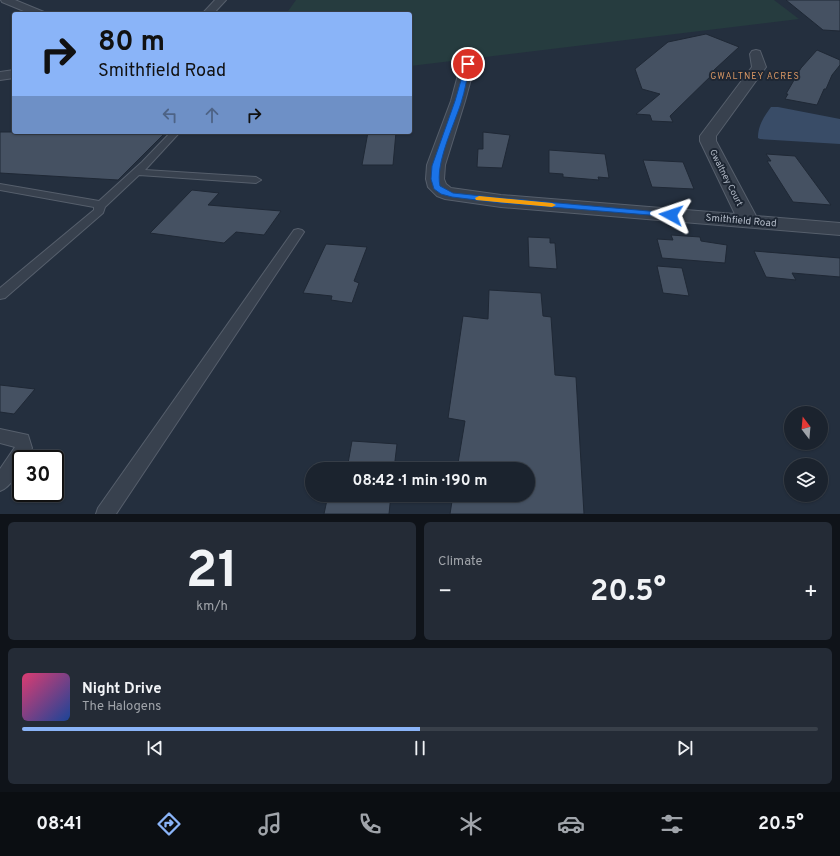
<!DOCTYPE html>
<html lang="en">
<head>
<meta charset="utf-8">
<style>
	:root { --surface:#1b232e; --page:#242b36; --text:#f1f3f6; --muted:#a0a4aa; --line:#39404a; --accent:#8ab4f8 }
	body { margin:0; font-family:Overpass,sans-serif; background:var(--page); color:var(--text); height:100vh; display:flex; flex-direction:column; font-size:15px; white-space:nowrap }
	* { box-sizing:border-box; margin:0 }
	p { font-size:13px; color:var(--muted) }
	.icon { flex:none; width:22px; height:22px; fill:none; stroke:currentColor; stroke-width:2; stroke-linecap:round; stroke-linejoin:round }
	.map { position:relative; height:514px; overflow:hidden }
	.side { display:flex; flex-direction:column; gap:8px; padding:8px; background:#0f1319; flex:1 }
	.side>* { flex:none }
	.guide { position:absolute; left:12px; top:12px; width:400px; height:122px; border-radius:4px; box-shadow:0 1px 3px #0004,0 0 0 1px var(--line); background:#8ab4f8; color:#111; overflow:hidden }
	.needle { width:26px; rotate:344deg }
	.fabs { position:absolute; left:784px; top:406px; display:grid; gap:8px }
	.fabs a { display:grid; place-items:center; width:44px; height:44px; border-radius:50%; background:var(--surface); box-shadow:0 1px 3px #0004,0 0 0 1px var(--line); font-size:20px }
	.speed { position:absolute; left:12px; top:450px; display:flex; gap:8px; font-size:20px; font-weight:700; text-align:center }
	.speed>* { display:grid; place-content:center; width:52px; height:52px; border-radius:50%; background:var(--surface); box-shadow:0 1px 3px #0004,0 0 0 1px var(--line); line-height:1 }
	.speed .limit { border:2px solid #111; border-radius:6px; background:#fff; color:#111 }
	.pin { position:absolute; display:grid; place-items:center; width:34px; height:34px; color:#fff; margin:-17px; border:2px solid #fff; border-radius:50%; box-shadow:0 1px 4px #0007 }
	.me { position:absolute; width:44px; margin:-22px; rotate:275deg; stroke-linejoin:round; filter:drop-shadow(0 0 3px #0008) }
	.turn { display:flex; align-items:center; gap:14px; height:84px; padding:0 20px; font-size:18px }
	.turn .icon { width:52px; height:52px; stroke-width:2.5 }
	.turn b { display:block; font-size:28px; line-height:34px }
	.lanes { display:flex; align-items:center; height:38px; padding:0 20px; background:#0003; justify-content:center; gap:20px; direction:ltr }
	.lanes .off { opacity:.35 }
	.big { font-size:30px; font-weight:700; line-height:1.1 }
	.side .tile { flex:1; display:flex; flex-direction:column; justify-content:center; gap:6px; min-width:0; padding:0 14px; border-radius:6px; background:var(--page) }
	.side .dial { align-items:center; gap:0 }
	.dial b { font-size:52px; line-height:1 }
	.song { display:flex; align-items:center; gap:12px }
	.cover { width:48px; height:48px; border-radius:6px; background:linear-gradient(135deg,hsl(340 70% 55%),hsl(220 70% 35%)) }
	.played { height:4px; border-radius:2px; background:linear-gradient(90deg,var(--accent) 50%,var(--line) 50%) }
	.keys { display:flex; justify-content:space-around; direction:ltr }
	.heat { display:flex; justify-content:space-between; align-items:center; font-size:22px; direction:ltr }
	.side .tiles { flex:1; display:grid; gap:8px; grid-template-columns:1fr 1fr }
	.tile:last-child { grid-column:span 2 }
	.trip { position:absolute; left:305px; top:462px; width:230px; height:40px; border-radius:20px; background:var(--surface); box-shadow:0 1px 3px #0004,0 0 0 1px var(--line); font-weight:700; line-height:40px; text-align:center }
	.dock { display:flex; height:64px; justify-content:space-around; align-items:center; background:#0b0e12; color:var(--muted) }
	.dock .icon { width:28px; height:28px }
	.dock .on { color:var(--accent) }
	.dock b { font-size:18px; color:var(--text) }
	.map>svg:first-child { display:block }
</style>
</head>
<body>
<div class="map">
<svg width="840" height="514" viewBox="0 0 840 514">
	<rect width="100%" height="100%" fill="#242f3e"/>
	<path fill="#263c3f" d="M 296,0 L 774,0 L 799,19 L 410,66 L 410,14 L 286,14 Z"/>
	<path fill="#394c67" d="M 771,107 L 778,107 L 840,119 L 840,144 L 760,139 L 758,138 C 758,125 764,117 771,107 Z"/>
	<g fill="#455162" stroke="#1f2835">
		<path d="M 786,0 L 840,0 L 840,31 L 823,30 Z"/>
		<path d="M 706,34 L 739,47 L 714,70 L 717,70 L 670,116 L 673,122 L 652,121 L 650,115 L 636,114 L 660,94 L 642,89 L 635,69 L 668,42 Z"/>
		<path d="M 817,50 L 840,60 L 840,65 L 832,75 L 826,89 L 824,89 L 817,105 L 785,99 L 788,94 L 786,94 L 801,68 Z"/>
		<path d="M 0,132 L 166,132 L 118,180 L 0,173 Z"/>
		<path d="M 368,132 L 396,132 L 393,165 L 362,165 Z"/>
		<path d="M 483,132 L 510,135 L 502,168 L 477,167 L 478,149 L 483,149 Z"/>
		<path d="M 549,150 L 605,154 L 609,178 L 598,177 L 599,180 L 563,177 L 563,174 L 549,173 Z"/>
		<path d="M 766,154 L 795,156 L 831,205 L 793,202 L 767,161 L 771,161 Z"/>
		<path d="M 643,160 L 683,162 L 694,189 L 652,187 Z"/>
		<path d="M 192,190 L 219,193 L 208,205 L 281,211 L 264,235 L 236,232 L 224,243 L 150,233 Z"/>
		<path d="M 671,235 L 700,237 L 701,241 L 727,245 L 725,263 L 662,258 L 657,239 L 673,240 Z"/>
		<path d="M 528,237 L 550,238 L 550,243 L 555,243 L 557,269 L 529,267 Z"/>
		<path d="M 326,244 L 367,247 L 354,281 L 359,283 L 352,303 L 331,300 L 332,296 L 303,293 Z"/>
		<path d="M 754,251 L 840,258 L 840,277 L 792,273 L 796,280 L 766,277 Z"/>
		<path d="M 657,266 L 682,268 L 689,296 L 663,293 Z"/>
		<path d="M 489,290 L 541,293 L 543,316 L 551,317 L 555,375 L 576,377 L 584,514 L 450,514 L 453,495 L 528,495 L 528,469 L 457,469 L 465,421 L 448,418 L 463,316 L 488,319 Z"/>
		<path d="M 0,385 L 35,389 L 14,414 L 0,412 Z"/>
		<path d="M 352,441 L 397,444 L 394,469 L 347,469 Z"/>
		<path d="M 328,495 L 391,495 L 389,514 L 324,514 Z"/>
	</g>
	<g fill="none" stroke-linecap="round" stroke-linejoin="round">
		<g stroke="#565f6c" stroke-width="2">
			<g id="service">
				<path d="M 171,132 L 180,132 L 145,170 L 256,177 L 261,180 L 256,183 L 139,175 L 105,207 L 103,213 L 5,298 L 0,299 L 0,288 L 94,210 L 94,207 L 0,190 L 0,184 L 99,201 L 142,162 Z"/>
				<path d="M 298,229 L 302,230 L 304,232 L 116,514 L 96,514 L 98,508 L 294,230 Z"/>
				<path d="M 0,429 L 28,435 L 32,448 L 26,459 L 21,459 C 21,470 11,487 0,491 L 0,469 L 15,447 L 0,443 Z"/>
			</g>
		</g>
		<g stroke="#565f6c" stroke-width="2">
			<g id="minor">
				<path d="M 1,0 L 15,0 L 44,12 L 45,14 L 31,14 L 2,2 Z"/>
				<path d="M 215,0 L 226,0 L 213,14 L 202,14 Z"/>
				<path d="M 756,50 L 760,51 L 766,67 L 716,136 L 716,141 L 756,216 L 840,223 L 840,235 L 501,207 L 445,199 L 437,196 L 428,187 L 426,179 L 427,165 L 451,101 L 461,64 L 463,61 L 473,61 L 475,64 L 465,101 L 445,165 L 444,179 L 446,184 L 451,188 L 501,195 L 735,214 L 700,141 L 700,136 L 752,67 L 750,54 L 752,51 Z"/>
				<path d="M 14,70 L 14,78 L 0,80 L 0,72 Z"/>
			</g>
		</g>
		<use href="#service" fill="#38414e" fill-rule="evenodd"/>
		<use href="#minor" fill="#38414e" fill-rule="evenodd"/>
	</g>
	<path fill="#1a73e8" stroke="#114b97" d="M 466,63 L 470,64 C 467,77 465,91 461,103 C 454,125 435,164 440,186 L 453,193 L 501,198 L 671,213 L 675,215 L 674,217 L 501,203 L 452,197 L 441,194 L 434,189 L 431,179 L 432,166 L 455,101 Z"/>
	<path fill="#f59e0b" d="M 479,196 L 552,203 L 556,205 L 552,207 L 476,200 L 475,198 Z"/>
	<g text-anchor="middle" dominant-baseline="central" stroke-width="4" stroke-linejoin="round" paint-order="stroke">
		<g font-size="9" letter-spacing="1" fill="#d59563" stroke="#1d2633">
			<text x="755" y="76">GWALTNEY ACRES</text>
		</g>
		<g font-size="9" fill="#b4bcc9" stroke="#1d2633">
			<text transform="translate(726 178) rotate(63)">Gwaltney Court</text>
		</g>
		<g font-size="10" fill="#b4bcc9" stroke="#1d2633">
			<text transform="translate(741 221) rotate(5)">Smithfield Road</text>
		</g>
	</g>
</svg>
<div class="fabs">
<a><svg class="needle" viewBox="-14 -14 28 28"><path d="M0-13l5 13h-10z" fill="#e53935"/><path d="M0 13l5-13h-10z" fill="#a0a4aa"/></svg></a>
<a><svg class="icon" aria-label="layers" viewBox="0 0 24 24"><path d="M12 4l9 5-9 5-9-5zM3 14l9 5 9-5"/></svg></a>
</div>
<div class="speed"><div class="limit">30</div></div>
<div class="pin" style="left:468px;top:64px;background:#d93025"><svg class="icon" aria-label="arrive" viewBox="0 0 24 24"><path d="M6 21V4h12l-3 4 3 4H6"/></svg></div>
<svg class="me" style="left:671px;top:215px" viewBox="-20 -20 40 40"><path d="M0-17L14 15 0 8-14 15z" fill="#1a73e8" stroke="#fff" stroke-width="4"/></svg>
<div class="trip">08:42 · 1 min · 190 m</div>
<div class="guide">
<div class="turn"><svg class="icon" aria-label="right" viewBox="0 0 24 24"><path d="M7 20v-9h11M14 6l5 5-5 5"/></svg><div><b>80 m</b>Smithfield Road</div></div>
<div class="lanes"><svg class="icon off" aria-label="left" viewBox="0 0 24 24"><path d="M17 20v-9H6M10 6l-5 5 5 5"/></svg><svg class="icon off" aria-label="ahead" viewBox="0 0 24 24"><path d="M12 20V5M6 11l6-6 6 6"/></svg><svg class="icon" aria-label="right" viewBox="0 0 24 24"><path d="M7 20v-9h11M14 6l5 5-5 5"/></svg></div>
</div>
</div>
<section class="side">
<div class="tiles">
<div class="tile dial"><b>21</b><p>km/h</p></div>
<div class="tile"><p>Climate</p>
<div class="heat"><a>−</a><b class="big">20.5°</b><a>+</a></div>
</div>
<div class="tile">
<div class="song"><i class="cover"></i><div><b>Night Drive</b><p>The Halogens</p></div></div>
<div class="played"></div>
<div class="keys"><svg class="icon" aria-label="previous" viewBox="0 0 24 24"><path d="M18 5L8 12l10 7zM5 5v14"/></svg><svg class="icon" aria-label="pause" viewBox="0 0 24 24"><path d="M8 5v14M16 5v14"/></svg><svg class="icon" aria-label="next" viewBox="0 0 24 24"><path d="M6 5l10 7-10 7zM19 5v14"/></svg></div>
</div>
</div>
</section>
<nav class="dock">
<b>08:41</b>
<svg class="icon on" aria-label="directions" viewBox="0 0 24 24"><path d="M12 3l9 9-9 9-9-9zM9 14v-3h6M13 9l2 2-2 2"/></svg>
<svg class="icon" aria-label="music" viewBox="0 0 24 24"><path d="M9 18V5l10-2v13"/><circle cx="6" cy="18" r="3"/><circle cx="16" cy="16" r="3"/></svg>
<svg class="icon" aria-label="phone" viewBox="0 0 24 24"><path d="M5 4h4l2 5-3 2q2 4 5 5l2-3 5 2v4C11 20 4 13 5 4z"/></svg>
<svg class="icon" aria-label="climate" viewBox="0 0 24 24"><path d="M12 3v18M4 7l16 10M4 17L20 7"/></svg>
<svg class="icon" aria-label="car" viewBox="0 0 24 24"><path d="M5 17H2v-5l4-1 3-4h7l3 4 3 1v5h-3M9 17h6M6 11h13"/><circle cx="7" cy="17" r="2"/><circle cx="17" cy="17" r="2"/></svg>
<svg class="icon" aria-label="filters" viewBox="0 0 24 24"><path d="M4 7h16M4 17h16"/><circle cx="9" cy="7" r="2"/><circle cx="15" cy="17" r="2"/></svg>
<b>20.5°</b>
</nav>
</body>
</html>
